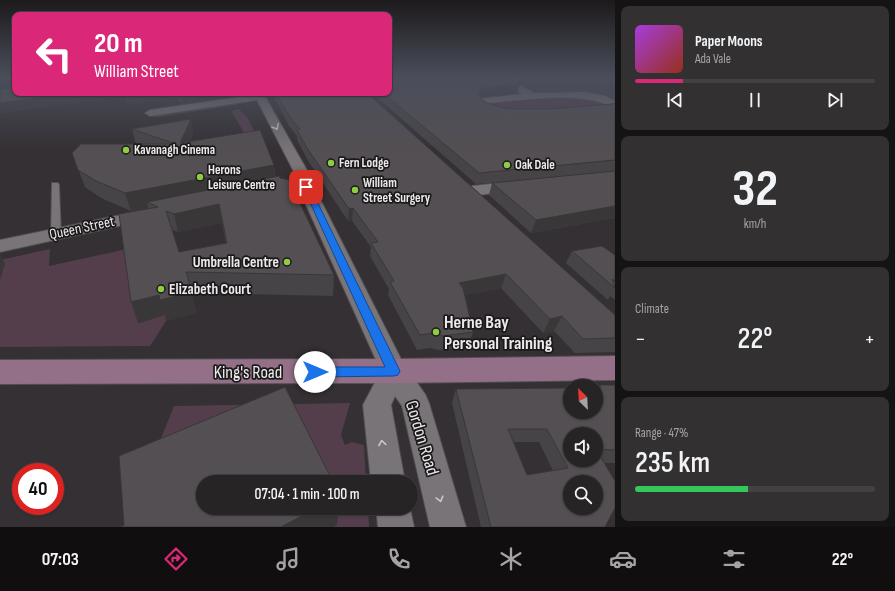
<!DOCTYPE html>
<html lang="en">
<head>
<meta charset="utf-8">
<style>
	:root { --surface:#272426; --page:#333032; --text:#f1f3f6; --muted:#a4a4a7; --line:#434143; --accent:#db2777 }
	body { margin:0; font-family:"Sofia Sans Condensed",sans-serif; background:var(--page); color:var(--text); height:100vh; display:flex; flex-direction:column; font-size:15px; white-space:nowrap }
	* { box-sizing:border-box; margin:0 }
	p { font-size:13px; color:var(--muted) }
	.icon { flex:none; width:22px; height:22px; fill:none; stroke:currentColor; stroke-width:2; stroke-linecap:round; stroke-linejoin:round }
	.map { position:relative; flex:1; overflow:hidden }
	.drawer { display:flex; flex-direction:column; gap:6px; padding:6px; background:#151415; width:280px }
	.drawer>* { flex:none }
	.hud { position:absolute; left:12px; top:12px; width:380px; height:84px; border-radius:8px; box-shadow:0 1px 3px #0004,0 0 0 1px var(--line); background:#db2777; color:#fff; overflow:hidden }
	.needle { width:26px; rotate:336deg }
	.buttons { position:absolute; left:563px; top:379px; display:grid; gap:8px }
	.buttons a { display:grid; place-items:center; width:40px; height:40px; border-radius:50%; background:var(--surface); box-shadow:0 1px 3px #0004,0 0 0 1px var(--line); font-size:20px }
	.speed { position:absolute; left:12px; top:463px; display:flex; gap:8px; font-size:20px; font-weight:700; text-align:center }
	.speed>* { display:grid; place-content:center; width:52px; height:52px; border-radius:50%; background:var(--surface); box-shadow:0 1px 3px #0004,0 0 0 1px var(--line); line-height:1 }
	.speed .limit { border:6px solid #d22; background:#fff; color:#111 }
	.pin { position:absolute; display:grid; place-items:center; width:34px; height:34px; color:#fff; margin:-17px; border-radius:8px; box-shadow:0 2px 6px #0006 }
	.me { position:absolute; width:44px; margin:-22px; rotate:90deg; stroke-linejoin:round; filter:drop-shadow(0 0 3px #0008) }
	.turn { display:flex; align-items:center; gap:14px; height:84px; padding:0 16px; font-size:18px }
	.turn .icon { width:52px; height:52px; stroke-width:2.5 }
	.turn b { display:block; font-size:28px; line-height:34px }
	.big { font-size:30px; font-weight:600; line-height:1.1 }
	.drawer .tile { flex:1; display:flex; flex-direction:column; justify-content:center; gap:6px; min-width:0; padding:0 14px; border-radius:8px; background:var(--page) }
	.drawer .dial { align-items:center; gap:0 }
	.dial b { font-size:52px; line-height:1 }
	.song { display:flex; align-items:center; gap:12px }
	.cover { width:48px; height:48px; border-radius:6px; background:linear-gradient(135deg,hsl(280 70% 55%),hsl(10 70% 35%)) }
	.played { height:4px; border-radius:2px; background:linear-gradient(90deg,var(--accent) 20%,var(--line) 20%) }
	.keys { display:flex; justify-content:space-around; direction:ltr }
	.heat { display:flex; justify-content:space-between; align-items:center; font-size:22px; direction:ltr }
	.charge { height:6px; border-radius:3px; background:linear-gradient(90deg,#34c759 47%,var(--line) 0) }
	.trip { position:absolute; left:196px; top:475px; width:222px; height:40px; border-radius:20px; background:var(--surface); box-shadow:0 1px 3px #0004,0 0 0 1px var(--line); font-weight:600; line-height:40px; text-align:center }
	.dock { display:flex; height:64px; justify-content:space-around; align-items:center; background:#100e0f; color:var(--muted) }
	.dock .icon { width:28px; height:28px }
	.dock .on { color:var(--accent) }
	.dock b { font-size:18px; color:var(--text) }
	main { display:flex; flex:1; min-height:0 }
	.map>svg:first-child { display:block }
</style>
</head>
<body>
<main>
<div class="map">
<svg width="615" height="527" viewBox="0 0 615 527">
	<rect width="100%" height="100%" fill="#343033"/>
	<g fill="#543e4c">
		<path d="M 571,97 L 607,102 L 608,106 L 511,112 L 491,107 L 488,102 Z"/>
		<path d="M 238,102 L 239,104 L 236,105 L 160,117 L 152,117 L 151,115 Z"/>
		<path d="M 239,109 L 248,118 L 255,133 L 244,133 L 232,112 L 233,110 Z"/>
		<path d="M 50,249 L 49,266 L 127,249 L 139,323 L 165,315 L 166,321 L 150,346 L 0,347 L 0,260 Z"/>
		<path d="M 350,403 L 341,435 L 345,445 L 352,442 L 364,445 L 366,482 L 317,482 L 287,419 L 143,483 L 174,406 Z"/>
		<path d="M 329,508 L 368,508 L 369,527 L 333,527 Z"/>
	</g>
	<g fill="none" stroke-linecap="round" stroke-linejoin="round">
		<g stroke="#524f51" stroke-width="2">
			<g id="lane">
				<path d="M 511,78 L 516,78 L 519,80 L 517,81 Z"/>
				<path d="M 52,183 L 58,183 L 59,185 L 61,234 L 56,237 L 51,234 Z"/>
			</g>
		</g>
		<g stroke="#524f51" stroke-width="2">
			<g id="street">
				<path d="M 501,78 L 507,78 L 535,93 L 585,92 L 605,96 L 615,101 L 615,111 L 588,112 L 587,110 L 588,108 L 608,105 C 577,91 523,100 489,103 L 498,109 L 508,111 L 509,113 L 504,116 C 493,114 483,112 477,101 L 478,99 L 522,94 L 501,82 L 499,80 Z"/>
				<path d="M 253,93 L 263,93 L 308,172 L 314,187 L 403,363 L 425,394 L 429,403 L 466,527 L 430,527 L 402,406 L 395,396 L 391,405 L 405,482 L 371,482 L 363,405 L 381,371 L 298,187 L 294,172 L 257,100 L 150,116 L 145,113 L 150,110 L 254,95 Z"/>
				<path d="M 518,181 L 523,183 L 526,186 L 523,189 L 472,196 L 466,194 L 464,191 L 466,188 L 472,186 Z"/>
				<path d="M 145,210 L 151,211 L 154,215 L 151,219 L 0,252 L 0,240 Z"/>
				<path d="M 376,508 L 410,508 L 414,527 L 378,527 Z"/>
			</g>
		</g>
		<g stroke="#524f51" stroke-width="2">
			<path id="secondary" d="M 615,356 L 615,380 L 394,383 L 0,384 L 0,360 L 394,359 Z"/>
		</g>
		<use href="#lane" fill="#797477" fill-rule="evenodd"/>
		<use href="#street" fill="#797477" fill-rule="evenodd"/>
		<use href="#secondary" fill="#947088" fill-rule="evenodd"/>
	</g>
	<g fill="#474447" fill-rule="evenodd">
		<path d="M 0,78 L 15,78 L 15,93 L 241,93 L 241,94 L 182,104 L 177,98 L 129,104 L 125,96 L 0,113 Z"/>
		<path d="M 389,78 L 467,78 L 389,81 L 390,82 L 517,93 L 481,97 L 480,97 L 487,103 L 500,107 L 514,109 L 549,109 L 612,104 L 615,103 L 615,218 L 531,233 L 489,195 L 492,183 L 544,178 L 476,184 L 372,93 L 389,93 Z"/>
		<path d="M 523,78 L 615,78 L 615,100 L 605,95 L 585,91 L 535,91 L 522,84 Z"/>
		<path d="M 272,93 L 367,93 L 615,315 L 615,352 L 575,353 L 554,331 L 543,333 L 501,288 L 465,295 L 473,332 L 468,347 L 439,350 L 430,348 L 417,350 L 388,295 L 389,289 L 370,256 L 371,247 L 352,221 L 348,221 L 307,159 L 297,140 L 297,136 L 289,126 Z"/>
		<path d="M 191,119 L 193,134 L 190,141 L 274,165 L 275,177 L 334,275 L 333,296 L 192,293 L 196,313 L 166,321 L 165,315 L 138,323 L 148,208 L 131,211 L 101,198 L 85,187 L 72,153 L 136,144 L 132,129 ZM 222,223 L 226,243 L 179,252 L 172,230 L 178,232 Z"/>
		<path d="M 572,251 L 615,255 L 615,300 L 610,296 L 608,300 L 566,263 Z"/>
		<path d="M 599,385 L 615,385 L 615,463 L 605,463 L 605,527 L 481,527 L 452,403 L 456,389 L 597,388 ZM 513,442 L 539,442 L 553,471 L 527,475 Z"/>
	</g>
	<g fill="#3a3739">
		<path d="M 11,80 L 15,88 L 0,89 L 0,81 Z"/>
		<path d="M 520,84 L 517,93 L 481,97 L 476,100 L 478,92 L 483,88 Z"/>
		<path d="M 77,93 L 124,93 L 125,96 L 0,113 L 0,103 Z"/>
		<path d="M 143,93 L 176,93 L 177,98 L 129,104 L 127,95 Z"/>
		<path d="M 192,93 L 241,93 L 241,94 L 182,104 L 181,95 Z"/>
		<path d="M 191,119 L 193,134 L 183,159 L 180,143 Z"/>
		<path d="M 274,165 L 275,182 L 147,202 L 148,208 L 131,211 L 125,193 Z"/>
		<path d="M 219,204 L 222,223 L 178,232 L 174,214 Z"/>
		<path d="M 615,206 L 615,218 L 531,233 L 536,220 Z"/>
		<path d="M 353,208 L 352,221 L 348,221 L 349,209 Z"/>
		<path d="M 0,255 L 5,263 L 0,281 Z"/>
		<path d="M 506,274 L 501,288 L 455,297 L 459,283 Z"/>
		<path d="M 192,292 L 196,313 L 166,321 L 165,315 L 138,323 L 131,302 L 159,295 Z"/>
		<path d="M 562,316 L 554,331 L 543,333 L 550,319 Z"/>
		<path d="M 317,508 L 339,508 L 337,525 L 333,527 L 281,527 Z"/>
	</g>
	<g fill="#534f52" stroke="#3a3739" fill-rule="evenodd">
		<path d="M 0,78 L 15,78 L 15,83 L 13,83 L 11,80 L 0,81 Z"/>
		<path d="M 473,78 L 509,78 L 520,84 L 483,88 L 478,92 L 480,98 L 487,103 L 500,107 L 514,109 L 549,109 L 612,104 L 615,103 L 615,160 L 479,173 L 383,93 L 389,93 L 389,81 L 390,82 Z"/>
		<path d="M 528,78 L 615,78 L 615,89 L 609,86 L 589,82 L 538,83 Z"/>
		<path d="M 15,88 L 15,93 L 77,93 L 0,103 L 0,89 Z"/>
		<path d="M 126,93 L 143,93 L 127,95 Z"/>
		<path d="M 179,93 L 192,93 L 181,95 Z"/>
		<path d="M 276,93 L 367,93 L 615,315 L 615,338 L 583,339 L 562,316 L 550,319 L 506,274 L 459,283 L 463,288 L 473,332 L 443,336 L 434,333 L 420,335 L 390,282 L 394,281 L 371,243 L 378,242 L 353,208 L 349,209 L 307,148 L 297,130 L 300,129 L 289,116 Z"/>
		<path d="M 191,119 L 180,143 L 260,130 L 274,165 L 125,193 L 96,181 L 78,170 L 72,153 L 81,144 L 176,144 L 132,129 Z"/>
		<path d="M 615,171 L 615,206 L 536,220 L 492,183 Z"/>
		<path d="M 279,176 L 280,178 L 289,180 L 334,275 L 186,272 L 192,292 L 160,300 L 159,295 L 131,302 L 119,214 L 158,207 L 147,202 ZM 219,204 L 227,243 L 179,252 L 166,211 L 174,214 Z"/>
		<path d="M 602,246 L 615,255 L 615,281 L 612,279 L 615,288 L 572,251 Z"/>
		<path d="M 599,385 L 615,385 L 615,450 L 596,449 L 615,481 L 615,508 L 605,527 L 491,527 L 456,389 L 570,388 L 570,412 L 596,412 L 596,388 L 601,388 ZM 508,429 L 547,429 L 568,468 L 527,475 ZM 570,434 L 596,434 L 596,460 L 570,460 ZM 570,482 L 596,482 L 596,508 L 570,508 Z"/>
		<path d="M 285,387 L 333,482 L 203,482 L 203,508 L 317,508 L 281,527 L 120,527 L 124,525 L 119,456 Z"/>
	</g>
	<defs><path id="oneway-chevron" d="M-2-3.5L2.5 0L-2 3.5" fill="none" stroke-width="1.6" stroke-linecap="round" stroke-linejoin="round"/></defs>
	<g stroke="#cac7c9">
		<use href="#oneway-chevron" transform="translate(276 127) rotate(61)"/>
		<use href="#oneway-chevron" transform="translate(382 443) rotate(-99)"/>
		<use href="#oneway-chevron" transform="translate(440 499) rotate(75)"/>
	</g>
	<linearGradient id="sky" x2="0" y2="1"><stop stop-color="#1d1a1c"/><stop offset="0.51" stop-color="#4a4e5b"/><stop offset="1" stop-color="#4a4e5b" stop-opacity="0"/></linearGradient>
	<rect width="615" height="152" fill="url(#sky)"/>
	<path fill="#1a73e8" stroke="#114b97" d="M 306,185 L 310,187 L 400,371 L 398,375 L 394,376 L 315,377 L 311,375 L 309,372 L 311,368 L 315,367 L 385,367 L 303,187 Z"/>
	<g fill="#8ecd42" stroke="#1b191a" stroke-width="1.5">
		<circle cx="126" cy="150" r="4"/>
		<circle cx="331" cy="163" r="4"/>
		<circle cx="507" cy="165" r="4"/>
		<circle cx="200" cy="177" r="4"/>
		<circle cx="355" cy="190" r="4"/>
		<circle cx="287" cy="262" r="4"/>
		<circle cx="161" cy="289" r="4"/>
		<circle cx="436" cy="332" r="4"/>
	</g>
	<g text-anchor="middle" dominant-baseline="central" stroke-width="3.5" stroke-linejoin="round" paint-order="stroke">
		<g font-size="13" font-weight="bold" fill="#edeaec" stroke="#1b191a" text-anchor="start">
			<text x="134" y="150">Kavanagh Cinema</text>
			<text x="339" y="163">Fern Lodge</text>
			<text x="515" y="165">Oak Dale</text>
			<text x="208" y="170">Herons<tspan x="208" dy="15">Leisure Centre</tspan></text>
			<text x="363" y="183">William<tspan x="363" dy="15">Street Surgery</tspan></text>
		</g>
		<g font-size="15" fill="#edeaec" stroke="#1b191a">
			<text transform="translate(82 228) rotate(-12)">Queen Street</text>
		</g>
		<g font-size="15" font-weight="bold" fill="#edeaec" stroke="#1b191a" text-anchor="end">
			<text x="279" y="262">Umbrella Centre</text>
			<text x="169" y="289" text-anchor="start">Elizabeth Court</text>
		</g>
		<g font-size="18" font-weight="bold" fill="#edeaec" stroke="#1b191a" text-anchor="start">
			<text x="444" y="322">Herne Bay<tspan x="444" dy="21">Personal Training</tspan></text>
		</g>
		<g font-size="18" fill="#edeaec" stroke="#1b191a">
			<text x="248" y="372">King's Road</text>
			<text transform="translate(422 438) rotate(73)">Gordon Road</text>
		</g>
	</g>
</svg>
<div class="buttons">
<a><svg class="needle" viewBox="-14 -14 28 28"><path d="M0-13l5 13h-10z" fill="#e53935"/><path d="M0 13l5-13h-10z" fill="#a4a4a7"/></svg></a>
<a><svg class="icon" aria-label="sound" viewBox="0 0 24 24"><path d="M4 9h4l5-4v14l-5-4H4zM17 9q2 3 0 6"/></svg></a>
<a><svg class="icon" aria-label="search" viewBox="0 0 24 24"><circle cx="10" cy="10" r="6"/><path d="M15 15l6 6"/></svg></a>
</div>
<div class="speed"><div class="limit">40</div></div>
<div class="pin" style="left:306px;top:187px;background:#d93025"><svg class="icon" aria-label="arrive" viewBox="0 0 24 24"><path d="M6 21V4h12l-3 4 3 4H6"/></svg></div>
<svg class="me" style="left:315px;top:372px" viewBox="-20 -20 40 40"><circle r="19" fill="#fff"/><path d="M0-13L10 11 0 6-10 11z" fill="#1a73e8"/></svg>
<div class="trip">07:04 · 1 min · 100 m</div>
<div class="hud">
<div class="turn"><svg class="icon" aria-label="left" viewBox="0 0 24 24"><path d="M17 20v-9H6M10 6l-5 5 5 5"/></svg><div><b>20 m</b>William Street</div></div>
</div>
</div>
<section class="drawer">
<div class="tile">
<div class="song"><i class="cover"></i><div><b>Paper Moons</b><p>Ada Vale</p></div></div>
<div class="played"></div>
<div class="keys"><svg class="icon" aria-label="previous" viewBox="0 0 24 24"><path d="M18 5L8 12l10 7zM5 5v14"/></svg><svg class="icon" aria-label="pause" viewBox="0 0 24 24"><path d="M8 5v14M16 5v14"/></svg><svg class="icon" aria-label="next" viewBox="0 0 24 24"><path d="M6 5l10 7-10 7zM19 5v14"/></svg></div>
</div>
<div class="tile dial"><b>32</b><p>km/h</p></div>
<div class="tile"><p>Climate</p>
<div class="heat"><a>−</a><b class="big">22°</b><a>+</a></div>
</div>
<div class="tile"><p>Range · 47%</p><b class="big">235 km</b><div class="charge"></div></div>
</section>
</main>
<nav class="dock">
<b>07:03</b>
<svg class="icon on" aria-label="directions" viewBox="0 0 24 24"><path d="M12 3l9 9-9 9-9-9zM9 14v-3h6M13 9l2 2-2 2"/></svg>
<svg class="icon" aria-label="music" viewBox="0 0 24 24"><path d="M9 18V5l10-2v13"/><circle cx="6" cy="18" r="3"/><circle cx="16" cy="16" r="3"/></svg>
<svg class="icon" aria-label="phone" viewBox="0 0 24 24"><path d="M5 4h4l2 5-3 2q2 4 5 5l2-3 5 2v4C11 20 4 13 5 4z"/></svg>
<svg class="icon" aria-label="climate" viewBox="0 0 24 24"><path d="M12 3v18M4 7l16 10M4 17L20 7"/></svg>
<svg class="icon" aria-label="car" viewBox="0 0 24 24"><path d="M5 17H2v-5l4-1 3-4h7l3 4 3 1v5h-3M9 17h6M6 11h13"/><circle cx="7" cy="17" r="2"/><circle cx="17" cy="17" r="2"/></svg>
<svg class="icon" aria-label="filters" viewBox="0 0 24 24"><path d="M4 7h16M4 17h16"/><circle cx="9" cy="7" r="2"/><circle cx="15" cy="17" r="2"/></svg>
<b>22°</b>
</nav>
</body>
</html>
